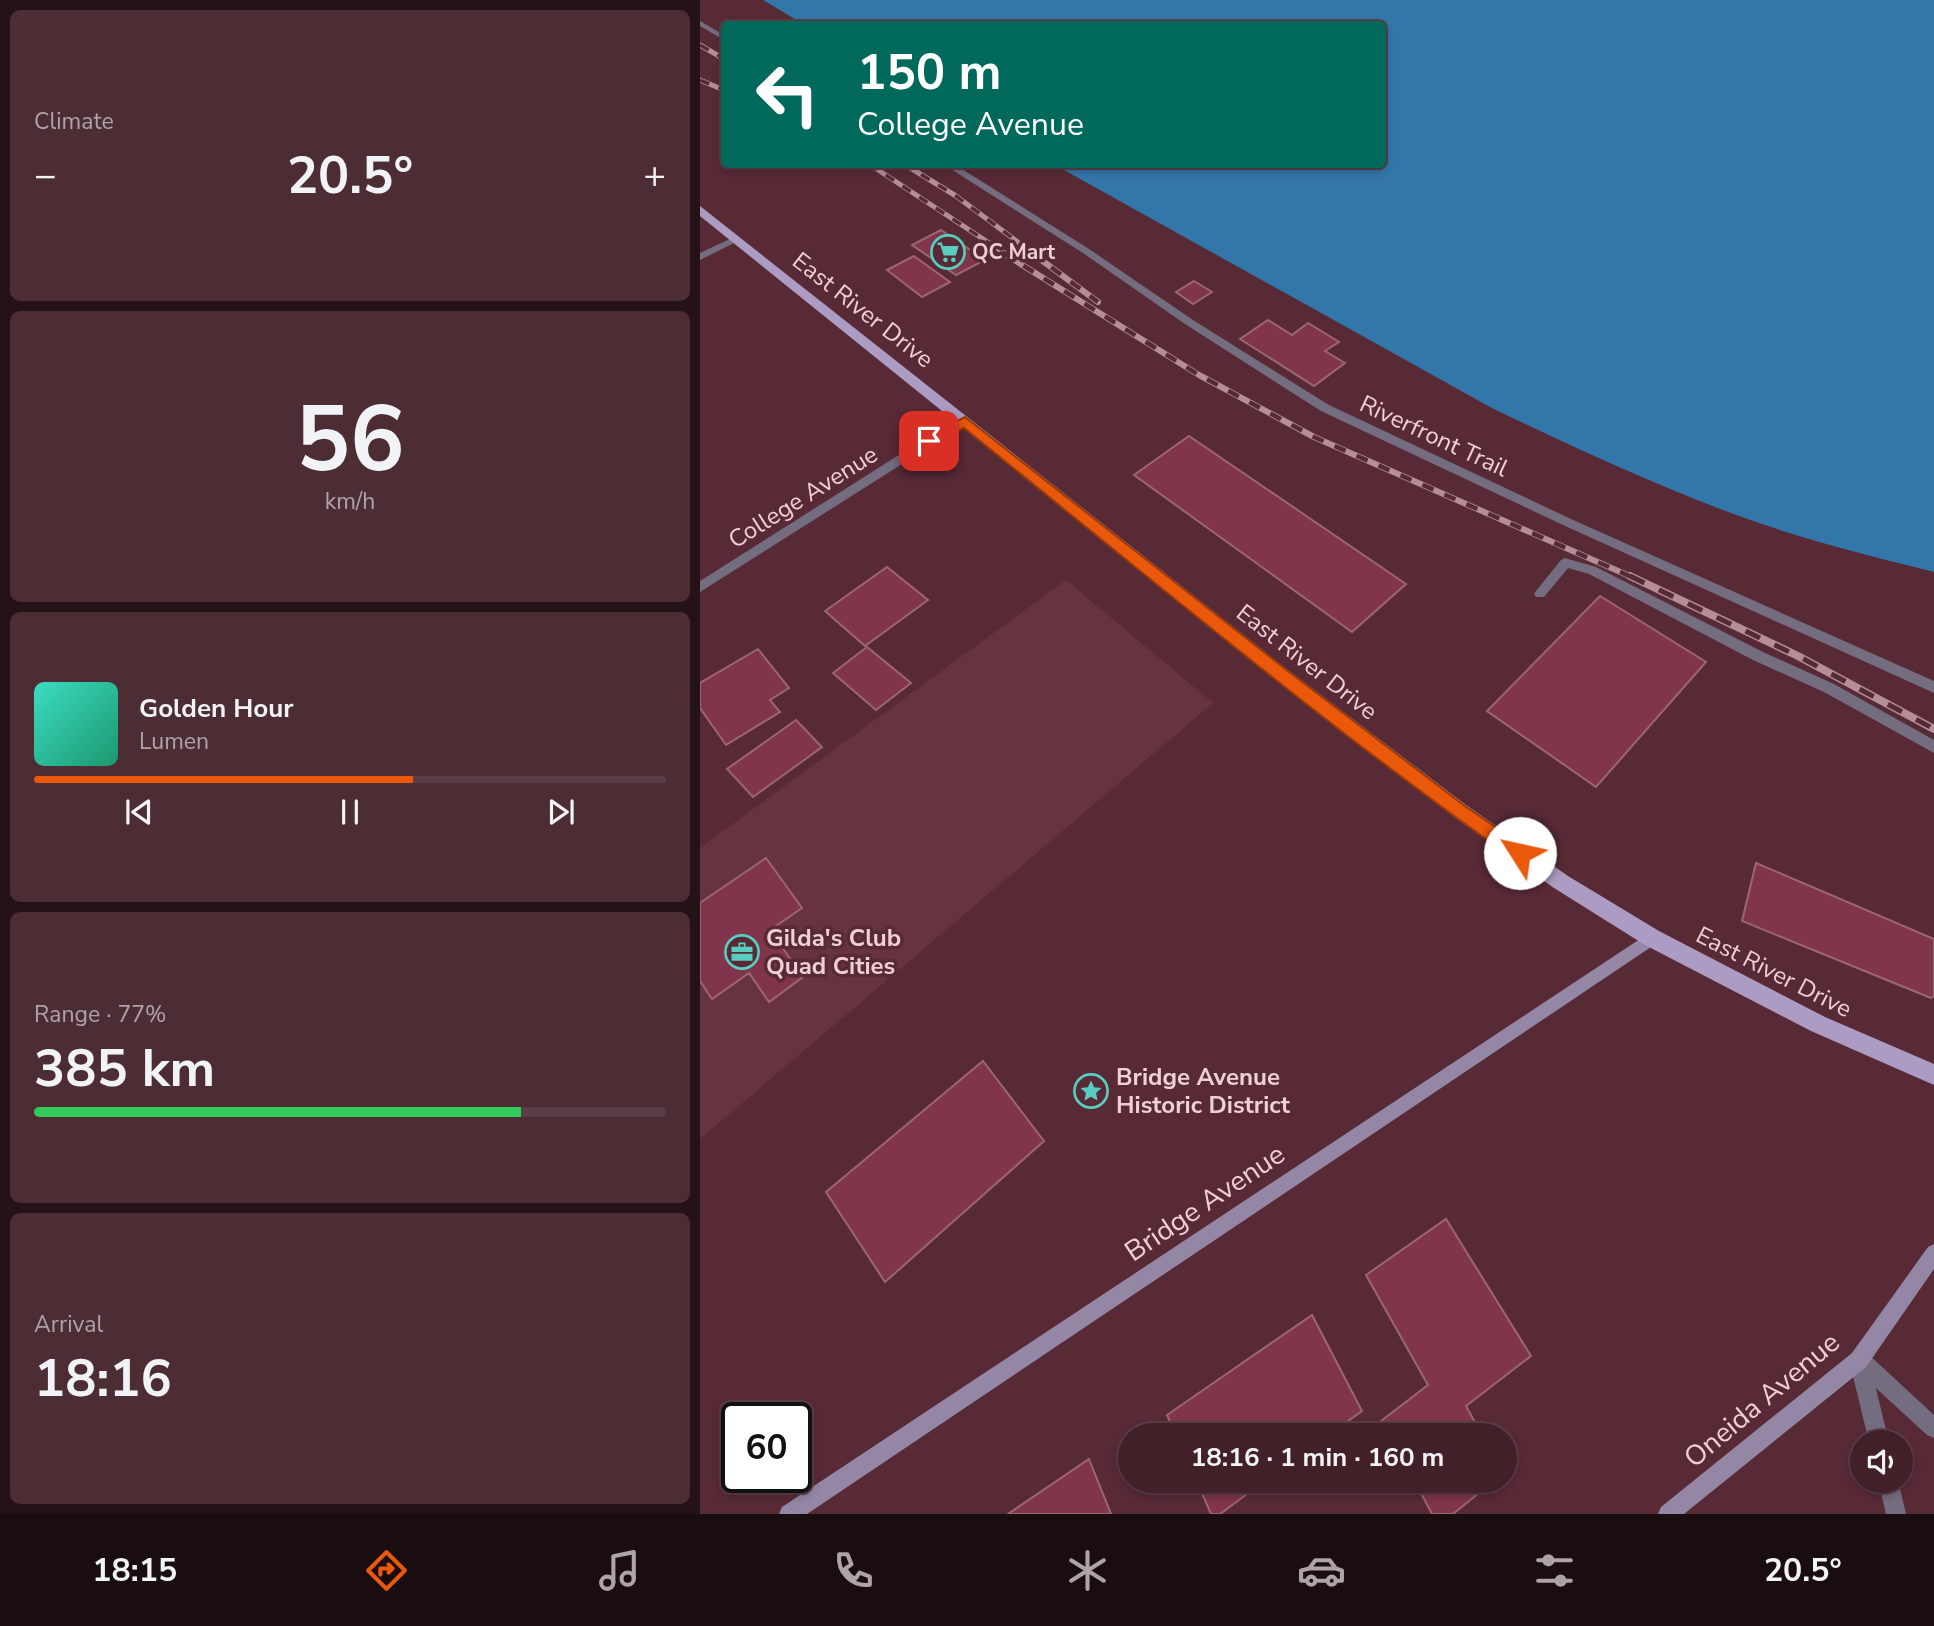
<!DOCTYPE html>
<html lang="en">
<head>
<meta charset="utf-8">
<style>
	:root { --surface:#422028; --page:#4c2d34; --text:#f1f3f6; --muted:#aea3a8; --line:#5a3e45; --accent:#ea580c }
	body { margin:0; font-family:"Nunito Sans",sans-serif; background:var(--page); color:var(--text); height:100vh; display:flex; flex-direction:column; font-size:26px; white-space:nowrap }
	* { box-sizing:border-box; margin:0 }
	p { font-size:23px; color:var(--muted) }
	.icon { flex:none; width:38px; height:38px; fill:none; stroke:currentColor; stroke-width:2; stroke-linecap:round; stroke-linejoin:round }
	.map { position:relative; flex:1; overflow:hidden }
	.sheet { display:flex; flex-direction:column; gap:10px; padding:10px; background:#241216; width:700px }
	.sheet>* { flex:none }
	.banner { position:absolute; left:21px; top:21px; width:665px; height:147px; border-radius:7px; box-shadow:0 4px 10px #0003,0 0 0 2px var(--line); background:#00695c; color:#fff; overflow:hidden }
	.controls { position:absolute; left:1150px; top:1430px; display:grid; gap:14px }
	.controls a { display:grid; place-items:center; width:63px; height:63px; border-radius:50%; background:var(--surface); box-shadow:0 4px 10px #0003,0 0 0 2px var(--line); font-size:35px }
	.speed { position:absolute; left:21px; top:1402px; display:flex; gap:14px; font-size:35px; font-weight:700; text-align:center }
	.speed>* { display:grid; place-content:center; width:91px; height:91px; border-radius:50%; background:var(--surface); box-shadow:0 4px 10px #0003,0 0 0 2px var(--line); line-height:1 }
	.speed .limit { border:4px solid #111; border-radius:10px; background:#fff; color:#111 }
	.pin { position:absolute; display:grid; place-items:center; width:60px; height:60px; color:#fff; margin:-30px; border-radius:14px; box-shadow:0 4px 10px #0006 }
	.me { position:absolute; width:77px; margin:-38px; rotate:305deg; stroke-linejoin:round; filter:drop-shadow(0 0 5px #0008) }
	.turn { display:flex; align-items:center; gap:24px; height:147px; padding:0 21px; font-size:32px }
	.turn .icon { width:91px; height:91px; stroke-width:2.5 }
	.turn b { display:block; font-size:49px; line-height:60px }
	.big { font-size:52px; font-weight:700; line-height:1.1 }
	.sheet .tile { flex:1; display:flex; flex-direction:column; justify-content:center; gap:10px; min-width:0; padding:0 24px; border-radius:10px; background:var(--page) }
	.sheet .dial { align-items:center; gap:0 }
	.dial b { font-size:91px; line-height:1 }
	.song { display:flex; align-items:center; gap:21px }
	.cover { width:84px; height:84px; border-radius:10px; background:linear-gradient(135deg,hsl(170 70% 55%),hsl(160 70% 35%)) }
	.played { height:7px; border-radius:4px; background:linear-gradient(90deg,var(--accent) 60%,var(--line) 60%) }
	.keys { display:flex; justify-content:space-around; direction:ltr }
	.heat { display:flex; justify-content:space-between; align-items:center; font-size:38px; direction:ltr }
	.charge { height:10px; border-radius:5px; background:linear-gradient(90deg,#34c759 77%,var(--line) 0) }
	.trip { position:absolute; left:418px; top:1423px; width:399px; height:70px; border-radius:35px; background:var(--surface); box-shadow:0 4px 10px #0003,0 0 0 2px var(--line); font-weight:700; line-height:70px; text-align:center }
	.tabs { display:flex; height:112px; justify-content:space-around; align-items:center; background:#1a0d10; color:var(--muted) }
	.tabs .icon { width:49px; height:49px }
	.tabs .current { color:var(--accent) }
	.tabs b { font-size:32px; color:var(--text) }
	main { display:flex; flex:1; min-height:0 }
	.map>svg:first-child { display:block }
</style>
</head>
<body>
<main>
<section class="sheet">
<div class="tile"><p>Climate</p>
<div class="heat"><a>−</a><b class="big">20.5°</b><a>+</a></div>
</div>
<div class="tile dial"><b>56</b><p>km/h</p></div>
<div class="tile">
<div class="song"><i class="cover"></i><div><b>Golden Hour</b><p>Lumen</p></div></div>
<div class="played"></div>
<div class="keys"><svg class="icon" aria-label="previous" viewBox="0 0 24 24"><path d="M18 5L8 12l10 7zM5 5v14"/></svg><svg class="icon" aria-label="pause" viewBox="0 0 24 24"><path d="M8 5v14M16 5v14"/></svg><svg class="icon" aria-label="next" viewBox="0 0 24 24"><path d="M6 5l10 7-10 7zM19 5v14"/></svg></div>
</div>
<div class="tile"><p>Range · 77%</p><b class="big">385 km</b><div class="charge"></div></div>
<div class="tile"><p>Arrival</p><b class="big">18:16</b></div>
</section>
<div class="map">
<svg width="1234" height="1514" viewBox="0 0 1234 1514">
	<rect width="100%" height="100%" fill="#582a36"/>
	<path fill="#683341" d="M 366,580 L 513,703 L 0,1139 L 0,848 Z"/>
	<path fill="#3376aa" d="M 63,0 L 1234,0 L 1234,572 C 1176,557 1116,543 1059,523 C 967,491 879,450 790,407 L 355,165 L 682,164 L 682,24 L 103,24 Z"/>
	<g fill="#80354a" stroke="#9b6672" stroke-width="2">
		<path d="M 241,230 L 285,260 L 256,275 L 212,245 Z"/>
		<path d="M 214,256 L 250,282 L 222,297 L 187,270 Z"/>
		<path d="M 494,281 L 512,292 L 493,304 L 476,292 Z"/>
		<path d="M 568,320 L 592,335 L 608,323 L 639,342 L 625,351 L 645,363 L 614,386 L 540,339 Z"/>
		<path d="M 489,436 L 706,584 L 652,632 L 434,475 Z"/>
		<path d="M 187,567 L 228,600 L 165,646 L 125,611 Z"/>
		<path d="M 900,596 L 1006,662 L 896,787 L 787,711 Z"/>
		<path d="M 167,647 L 211,683 L 176,710 L 133,673 Z"/>
		<path d="M 58,649 L 89,688 L 70,700 L 80,712 L 26,745 L 0,708 L 0,683 Z"/>
		<path d="M 96,720 L 122,747 L 53,797 L 27,769 Z"/>
		<path d="M 66,858 L 102,908 L 70,930 L 103,977 L 69,1002 L 49,973 L 12,999 L 0,981 L 0,903 Z"/>
		<path d="M 1056,863 L 1234,939 L 1234,996 L 1231,998 L 1042,921 Z"/>
		<path d="M 283,1061 L 344,1141 L 185,1282 L 126,1192 Z"/>
		<path d="M 746,1219 L 831,1356 L 766,1406 L 782,1435 L 689,1435 L 681,1421 L 728,1385 L 666,1275 Z"/>
		<path d="M 612,1315 L 662,1411 L 629,1435 L 476,1435 L 467,1415 Z"/>
		<path d="M 389,1459 L 411,1514 L 308,1514 Z"/>
		<path d="M 496,1480 L 566,1480 L 520,1514 L 511,1514 Z"/>
		<path d="M 714,1480 L 795,1480 L 753,1514 L 732,1514 Z"/>
	</g>
	<g fill="none" stroke-linecap="round" stroke-linejoin="round">
		<g fill="#746c7f" fill-rule="evenodd">
			<path d="M 0,21 L 24,35 L 24,40 L 0,26 Z"/>
			<path d="M 243,164 L 254,164 L 389,249 L 493,320 L 629,405 L 871,519 L 1234,681 L 1234,693 L 863,525 L 621,411 L 485,324 L 383,253 Z"/>
			<path d="M 865,558 L 896,567 L 1063,652 L 1134,684 L 1234,740 L 1234,753 L 1124,692 L 1053,660 L 889,574 L 868,568 L 844,597 L 836,597 L 834,594 L 836,591 L 861,560 Z"/>
			<path d="M 1160,1350 L 1167,1353 L 1234,1415 L 1234,1438 L 1227,1435 L 1153,1367 L 1150,1360 L 1153,1353 Z"/>
		</g>
		<g fill="#746c7f" fill-rule="evenodd">
			<path d="M 32,238 L 40,240 L 0,260 L 0,253 Z"/>
			<path d="M 265,418 L 271,422 L 269,425 L 240,440 L 0,592 L 0,581 L 232,434 Z"/>
			<path d="M 1159,1350 L 1166,1353 L 1169,1360 L 1189,1442 L 1169,1442 L 1149,1360 L 1152,1353 Z"/>
			<path d="M 1178,1480 L 1198,1480 L 1206,1514 L 1186,1514 Z"/>
		</g>
		<g fill="#9487a5" fill-rule="evenodd">
			<path d="M 952,931 L 957,933 L 960,938 L 957,943 L 107,1514 L 79,1514 L 82,1507 Z"/>
			<path d="M 1234,1244 L 1234,1269 L 1166,1367 L 984,1514 L 958,1514 L 961,1507 L 1152,1353 L 1228,1247 Z"/>
		</g>
		<path fill="#ac9bc2" fill-rule="evenodd" d="M 0,206 L 584,667 L 766,805 L 868,876 L 959,931 L 1125,1017 L 1234,1064 L 1234,1085 L 1111,1031 L 945,945 L 854,888 L 754,817 L 572,677 L 0,216 Z"/>
		<g stroke="#b48f97" stroke-width="5">
			<g id="rail-far2">
				<path d="M 0,45 L 24,59"/>
				<path d="M 0,80 L 24,90"/>
				<path d="M 169,164 L 306,254"/>
				<path d="M 204,164 L 256,196 L 334,254"/>
			</g>
		</g>
		<g stroke="#b48f97" stroke-width="6">
			<g id="rail-far1">
				<path d="M 303,253 L 499,375 L 614,437 L 934,578"/>
				<path d="M 332,253 L 398,302"/>
			</g>
		</g>
		<g stroke="#b48f97" stroke-width="8">
			<path id="rail" d="M 930,576 L 1098,656 L 1234,729"/>
		</g>
		<use href="#rail-far2" stroke="#582a36" stroke-width="3.5" stroke-dasharray="10" stroke-linecap="butt"/>
		<use href="#rail-far1" stroke="#582a36" stroke-width="4.5" stroke-dasharray="12" stroke-linecap="butt"/>
		<use href="#rail" stroke="#582a36" stroke-width="5" stroke-dasharray="16" stroke-linecap="butt"/>
	</g>
	<path fill="#ea580c" stroke="#983908" stroke-width="2" d="M 265,417 L 584,668 L 765,806 L 826,848 L 829,853 L 826,859 L 820,861 L 814,859 C 624,725 445,574 264,428 L 234,444 L 225,444 L 225,438 Z"/>
	<defs>
		<g id="supermarket-ring" transform="scale(1.75)"><circle r="9.5" fill="#582a36" stroke="#58cec0" stroke-width="1.5"/><path d="M-6-5.5h2.5l.6 2H6L4.5 2H-2.5L-4.4-4H-6ZM-1.5 3.2a1.3 1.3 0 1 0 .1 0ZM3 3.2a1.3 1.3 0 1 0 .1 0Z" fill="#58cec0"/></g>
		<g id="office-ring" transform="scale(1.75)"><circle r="9.5" fill="#582a36" stroke="#58cec0" stroke-width="1.5"/><path d="M-6-3h4V-5.5h4V-3h4V5H-6ZM-1-4.5V-3h2v-1.5ZM-6 0V1H6V0Z" fill="#58cec0"/></g>
		<g id="sight-ring" transform="scale(1.75)"><circle r="9.5" fill="#582a36" stroke="#58cec0" stroke-width="1.5"/><path d="M0-6L1.8-2.2L6-1.7L2.9 1.2L3.7 5.4L0 3.3L-3.7 5.4L-2.9 1.2L-6-1.7L-1.8-2.2Z" fill="#58cec0"/></g>
	</defs>
	<g fill-rule="evenodd">
		<use href="#supermarket-ring" x="248" y="252"/>
		<use href="#office-ring" x="42" y="952"/>
		<use href="#sight-ring" x="391" y="1091"/>
	</g>
	<g text-anchor="middle" dominant-baseline="central" stroke-width="7" stroke-linejoin="round" paint-order="stroke">
		<g font-size="21" font-weight="bold" fill="#efd0d6" stroke="#582a36" text-anchor="start">
			<text x="272" y="252">QC Mart</text>
		</g>
		<g font-size="24" fill="#efd0d6" stroke="#582a36">
			<text transform="translate(163 310) rotate(38)">East River Drive</text>
			<text transform="translate(734 436) rotate(25)">Riverfront Trail</text>
			<text transform="translate(103 497) rotate(-32)">College Avenue</text>
			<text transform="translate(607 662) rotate(38)">East River Drive</text>
			<text transform="translate(1074 972) rotate(27)">East River Drive</text>
		</g>
		<g font-size="24" font-weight="bold" fill="#efd0d6" stroke="#582a36" text-anchor="start">
			<text x="66" y="938">Gilda's Club<tspan x="66" dy="28">Quad Cities</tspan></text>
			<text x="416" y="1077">Bridge Avenue<tspan x="416" dy="28">Historic District</tspan></text>
		</g>
		<g font-size="28" fill="#efd0d6" stroke="#582a36">
			<text transform="translate(505 1203) rotate(-34)">Bridge Avenue</text>
			<text transform="translate(1062 1400) rotate(-40)">Oneida Avenue</text>
		</g>
	</g>
</svg>
<div class="controls">
<a><svg class="icon" aria-label="sound" viewBox="0 0 24 24"><path d="M4 9h4l5-4v14l-5-4H4zM17 9q2 3 0 6"/></svg></a>
</div>
<div class="speed"><div class="limit">60</div></div>
<div class="pin" style="left:229px;top:441px;background:#d93025"><svg class="icon" aria-label="arrive" viewBox="0 0 24 24"><path d="M6 21V4h12l-3 4 3 4H6"/></svg></div>
<svg class="me" style="left:820px;top:853px" viewBox="-20 -20 40 40"><circle r="19" fill="#fff"/><path d="M0-13L10 11 0 6-10 11z" fill="#ea580c"/></svg>
<div class="trip">18:16 · 1 min · 160 m</div>
<div class="banner">
<div class="turn"><svg class="icon" aria-label="left" viewBox="0 0 24 24"><path d="M17 20v-9H6M10 6l-5 5 5 5"/></svg><div><b>150 m</b>College Avenue</div></div>
</div>
</div>
</main>
<nav class="tabs">
<b>18:15</b>
<svg class="icon current" aria-label="directions" viewBox="0 0 24 24"><path d="M12 3l9 9-9 9-9-9zM9 14v-3h6M13 9l2 2-2 2"/></svg>
<svg class="icon" aria-label="music" viewBox="0 0 24 24"><path d="M9 18V5l10-2v13"/><circle cx="6" cy="18" r="3"/><circle cx="16" cy="16" r="3"/></svg>
<svg class="icon" aria-label="phone" viewBox="0 0 24 24"><path d="M5 4h4l2 5-3 2q2 4 5 5l2-3 5 2v4C11 20 4 13 5 4z"/></svg>
<svg class="icon" aria-label="climate" viewBox="0 0 24 24"><path d="M12 3v18M4 7l16 10M4 17L20 7"/></svg>
<svg class="icon" aria-label="car" viewBox="0 0 24 24"><path d="M5 17H2v-5l4-1 3-4h7l3 4 3 1v5h-3M9 17h6M6 11h13"/><circle cx="7" cy="17" r="2"/><circle cx="17" cy="17" r="2"/></svg>
<svg class="icon" aria-label="filters" viewBox="0 0 24 24"><path d="M4 7h16M4 17h16"/><circle cx="9" cy="7" r="2"/><circle cx="15" cy="17" r="2"/></svg>
<b>20.5°</b>
</nav>
</body>
</html>
